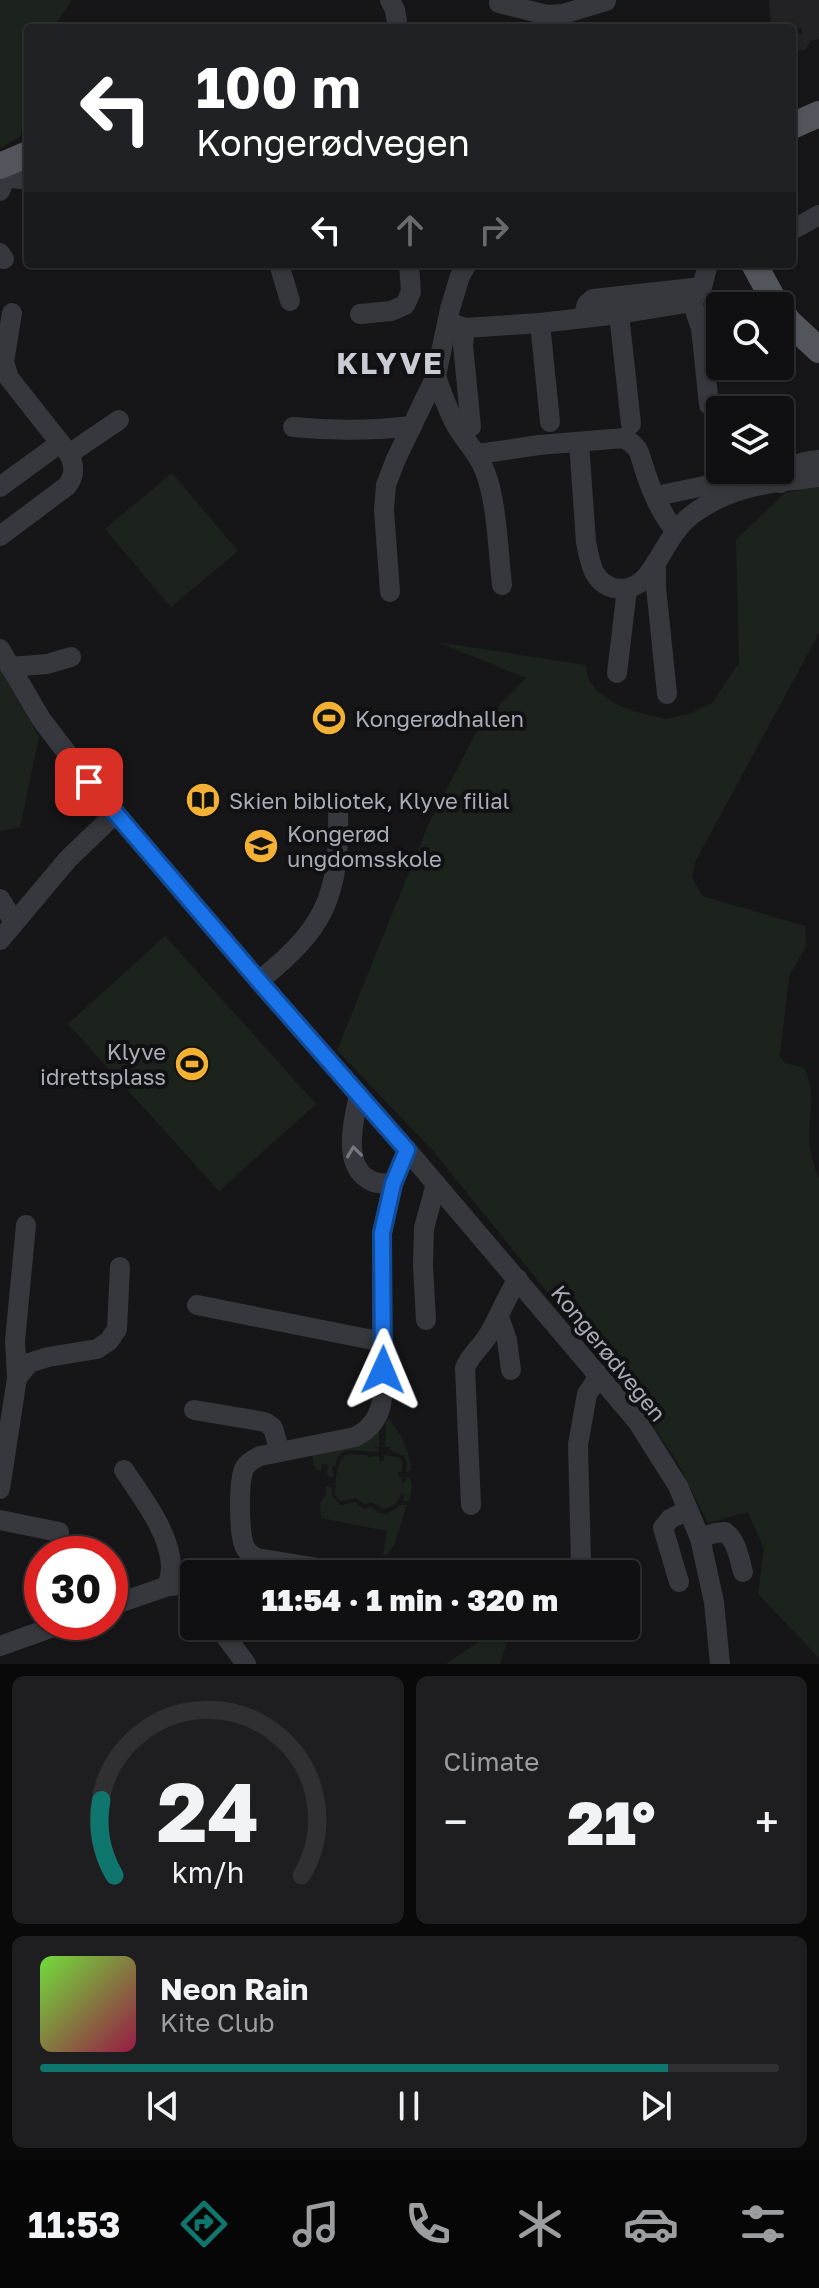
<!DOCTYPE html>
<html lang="en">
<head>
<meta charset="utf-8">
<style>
	:root { --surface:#101012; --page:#1e1e20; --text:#f1f3f6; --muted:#9c9d9f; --line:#303032; --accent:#0f766e }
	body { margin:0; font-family:"Golos Text",sans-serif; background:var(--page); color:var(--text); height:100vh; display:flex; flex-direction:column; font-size:30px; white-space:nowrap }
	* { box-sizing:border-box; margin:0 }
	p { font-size:26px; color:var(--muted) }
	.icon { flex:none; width:44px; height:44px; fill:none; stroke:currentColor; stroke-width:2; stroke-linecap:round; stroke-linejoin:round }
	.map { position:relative; height:1664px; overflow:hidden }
	.details { display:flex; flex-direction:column; gap:12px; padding:12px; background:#09090a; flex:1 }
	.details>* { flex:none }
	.top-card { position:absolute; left:24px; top:24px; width:772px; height:244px; border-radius:8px; box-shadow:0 2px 6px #0004,0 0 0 2px var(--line); background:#202124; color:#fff; overflow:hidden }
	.fabs { position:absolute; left:706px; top:292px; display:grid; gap:16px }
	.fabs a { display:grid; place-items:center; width:88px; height:88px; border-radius:8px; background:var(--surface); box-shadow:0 2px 6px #0004,0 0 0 2px var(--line); font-size:40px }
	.speed { position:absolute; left:24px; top:1536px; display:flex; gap:16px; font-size:40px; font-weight:700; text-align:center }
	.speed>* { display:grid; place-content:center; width:104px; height:104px; border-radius:50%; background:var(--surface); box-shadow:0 2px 6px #0004,0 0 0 2px var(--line); line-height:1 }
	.speed .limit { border:12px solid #d22; background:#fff; color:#111 }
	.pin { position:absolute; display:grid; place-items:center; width:68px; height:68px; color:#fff; margin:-34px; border-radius:16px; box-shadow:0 4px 12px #0006 }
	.me { position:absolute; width:88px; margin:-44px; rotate:1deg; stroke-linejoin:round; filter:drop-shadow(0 0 6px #0008) }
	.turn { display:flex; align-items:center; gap:28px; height:168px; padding:0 40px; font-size:36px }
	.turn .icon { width:104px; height:104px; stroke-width:2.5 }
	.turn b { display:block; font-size:56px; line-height:68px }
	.lanes { display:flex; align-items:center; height:76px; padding:0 40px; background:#0003; justify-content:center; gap:40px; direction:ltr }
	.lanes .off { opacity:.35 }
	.big { font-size:60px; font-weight:800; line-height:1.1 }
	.details .card { flex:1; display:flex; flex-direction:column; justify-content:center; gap:12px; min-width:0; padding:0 28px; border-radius:12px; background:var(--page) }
	.details .dial { align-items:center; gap:0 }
	.dial svg { height:208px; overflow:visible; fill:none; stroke:var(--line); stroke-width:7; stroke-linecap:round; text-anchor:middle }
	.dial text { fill:var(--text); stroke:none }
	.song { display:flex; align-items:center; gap:24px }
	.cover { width:96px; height:96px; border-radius:12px; background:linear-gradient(135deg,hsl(100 70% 55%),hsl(340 70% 35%)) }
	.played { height:8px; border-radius:4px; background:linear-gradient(90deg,var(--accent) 85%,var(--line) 85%) }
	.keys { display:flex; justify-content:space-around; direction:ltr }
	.heat { display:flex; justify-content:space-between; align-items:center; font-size:44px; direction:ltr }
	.details .tiles { flex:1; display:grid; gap:12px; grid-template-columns:1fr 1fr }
	.card:last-child { grid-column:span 2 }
	.trip { position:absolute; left:180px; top:1560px; width:460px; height:80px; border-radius:8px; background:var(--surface); box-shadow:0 2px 6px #0004,0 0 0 2px var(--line); font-weight:800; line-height:80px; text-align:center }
	.dock { display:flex; height:128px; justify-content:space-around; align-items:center; background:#060607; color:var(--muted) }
	.dock .icon { width:56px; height:56px }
	.dock .current { color:var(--accent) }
	.dock b { font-size:36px; color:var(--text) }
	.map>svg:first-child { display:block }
</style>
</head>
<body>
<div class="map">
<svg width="819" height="1664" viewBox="0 0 819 1664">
	<rect width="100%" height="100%" fill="#161618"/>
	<path fill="#222225" d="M 769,0 L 819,0 L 819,39 L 811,41 L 805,50 L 796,51 L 792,42 L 798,33 L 802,34 L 802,29 L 771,28 Z"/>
	<g fill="#1c231d">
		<path d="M 0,0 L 72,0 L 53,28 L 28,28 L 28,85 L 21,136 L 0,148 Z"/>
		<path d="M 172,473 L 238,551 L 171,607 L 105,529 Z"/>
		<path d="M 819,484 L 819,633 L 695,862 L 692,877 L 702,896 L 805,926 L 806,947 L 789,976 L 780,1056 L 785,1063 L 804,1068 C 817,1093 808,1116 809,1142 C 810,1154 815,1168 819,1179 L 819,1658 L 758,1594 L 764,1549 L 748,1512 L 708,1523 L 676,1460 L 640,1407 L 434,1152 L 337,1050 L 429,823 L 480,725 L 526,678 L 437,642 L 586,665 L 588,678 L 597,691 L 617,705 L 640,713 L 666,719 L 689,714 L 712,703 L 739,663 L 736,540 L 785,493 Z"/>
		<path d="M 0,668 L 39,737 L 20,827 L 0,831 Z"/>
		<path d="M 165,936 L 316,1104 L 219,1191 L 68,1024 Z"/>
		<path d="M 389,1419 C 401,1434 410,1450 411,1470 L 408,1472 L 406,1472 L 407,1462 L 404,1456 L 390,1450 L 390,1447 L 385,1447 L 386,1422 Z"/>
		<path d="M 379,1431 L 379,1447 L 373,1447 L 379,1449 L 379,1452 L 347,1450 C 339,1453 337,1458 335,1466 L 332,1466 L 333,1477 L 327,1476 L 328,1465 L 322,1464 L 321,1471 L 315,1469 L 312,1455 Z"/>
		<path d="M 347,1454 L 367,1455 L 368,1457 L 379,1455 L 379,1461 L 384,1461 L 384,1455 L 398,1457 L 402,1461 L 402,1472 L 398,1472 L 398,1476 L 402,1477 L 402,1483 L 405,1483 L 406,1477 L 410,1478 L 412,1486 L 409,1501 L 402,1501 L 405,1495 L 401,1494 L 395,1504 L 384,1509 L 372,1502 L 365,1504 L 356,1498 L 340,1501 L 335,1495 C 336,1481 335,1463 347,1454 Z"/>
		<path d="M 326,1487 L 332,1487 L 332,1496 L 341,1505 L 355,1502 L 363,1509 L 371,1507 L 379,1513 L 387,1514 L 401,1505 L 407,1505 C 400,1522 399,1540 388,1554 L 383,1555 L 387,1531 L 321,1518 L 320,1504 L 326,1494 Z"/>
		<path d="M 492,1626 L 512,1626 L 500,1664 L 446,1664 L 478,1642 Z"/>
	</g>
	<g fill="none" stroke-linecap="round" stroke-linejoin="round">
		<g stroke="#37383d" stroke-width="20">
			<path d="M 390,0 L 395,10 L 398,28"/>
			<path d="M 499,3 L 547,15 L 563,14 L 606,1"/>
			<path d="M 6,177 L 28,180"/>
			<path d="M 0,191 L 6,177 L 3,164"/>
			<path d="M 792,230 L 819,215"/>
			<path d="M 0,253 L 4,259"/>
			<path d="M 279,264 L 290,301"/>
			<path d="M 692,302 L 701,328 L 709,405"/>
			<path d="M 12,313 L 4,362 L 9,378 L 69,454"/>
			<path d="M 360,314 L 391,311 L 405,305 L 411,292 L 409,264"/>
			<path d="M 619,314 L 631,424"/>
			<path d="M 583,318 L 587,304 L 593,299 L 702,287"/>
			<path d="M 448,322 L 465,328 L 540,323 L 619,314 L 692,302 L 702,287 L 708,264"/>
			<path d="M 540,323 L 550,422"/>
			<path d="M 465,328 L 463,345 L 471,427"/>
			<path d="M 436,376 C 442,394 448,411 457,427 C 466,442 478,453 484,469 C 497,499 498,551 502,585"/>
			<path d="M 293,427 C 334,431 371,431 412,426"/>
			<path d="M 579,442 L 586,542 C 588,552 590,563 594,572 C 606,593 630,594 646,577 C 658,563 665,545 677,530 C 686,517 702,507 716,500 C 746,484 786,481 819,477"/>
			<path d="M 478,454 L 539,445 L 624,438 C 643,449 639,456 646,474 C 652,492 663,517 676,531"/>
			<path d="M 781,483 C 793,464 796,462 819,460"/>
			<path d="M 0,487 L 60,443"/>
			<path d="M 656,496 L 738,479"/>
			<path d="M 0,536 L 67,486 C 75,476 75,466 69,454 L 119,420"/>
			<path d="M 656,562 L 656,587 L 667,694"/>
			<path d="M 390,592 L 384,510 L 386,485 L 396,459 L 436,376 L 450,309 L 460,276 L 467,264"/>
			<path d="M 0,649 L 41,719 L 89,782 L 259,981 L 407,1150 L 637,1421 L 678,1486 L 700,1538 L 714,1602 L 720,1664"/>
			<path d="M 10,667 L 47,664 L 71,657"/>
			<path d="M 617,673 L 627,589"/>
			<path d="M 0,899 L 14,922"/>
			<path d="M 0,940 L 68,859 L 115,814"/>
			<path d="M 259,981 C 324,929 340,897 338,812"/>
			<path d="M 359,1095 C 354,1118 342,1164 368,1179 C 375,1184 384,1184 393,1184"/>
			<path d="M 197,1305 L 383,1342"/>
			<path d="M 499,1317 L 507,1340 L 511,1370"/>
			<path d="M 426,1320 L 423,1266 L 424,1228 L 436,1184"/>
			<path d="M 17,1378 L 15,1341 L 26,1225"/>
			<path d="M 194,1410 L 265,1422 L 273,1428 L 280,1452"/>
			<path d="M 124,1470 C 141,1496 171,1534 171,1567 C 171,1573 169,1579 168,1586"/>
			<path d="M 0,1489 L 17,1378 L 29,1363 L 48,1357 L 97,1349 L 109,1341 L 117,1329 L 120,1267"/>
			<path d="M 471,1505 L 465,1368 C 470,1355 480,1348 487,1337 C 499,1318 506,1297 518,1279"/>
			<path d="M 0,1520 L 59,1532"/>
			<path d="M 700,1538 L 715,1533 L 725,1532 C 737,1541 739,1558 743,1572"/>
			<path d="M 581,1564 L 578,1445 L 587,1394 L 600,1375"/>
			<path d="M 354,1574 L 257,1558 C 251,1555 246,1551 244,1545 C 239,1531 238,1479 245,1467 C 249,1461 254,1459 260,1456 L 355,1437 C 371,1429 380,1416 382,1399 L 382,1233 L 393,1184 L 407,1150"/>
			<path d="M 679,1582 L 663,1528 L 670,1519 L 688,1510"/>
			<path d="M 110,1606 L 168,1586 L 182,1585 L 194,1595"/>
			<path d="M 218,1626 L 246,1664"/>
			<path d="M 0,1646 L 67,1622"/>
		</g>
		<g stroke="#53555c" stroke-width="26">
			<path d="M 792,126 L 819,114"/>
			<path d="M 0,166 L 28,154"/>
			<path d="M 754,264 L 777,306"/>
			<path d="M 780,310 L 789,322 L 819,350"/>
		</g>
	</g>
	<defs><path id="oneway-chevron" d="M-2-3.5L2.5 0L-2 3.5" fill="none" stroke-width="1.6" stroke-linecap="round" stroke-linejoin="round" transform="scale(2)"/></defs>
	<use stroke="#757881" href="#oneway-chevron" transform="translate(354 1152) rotate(-97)"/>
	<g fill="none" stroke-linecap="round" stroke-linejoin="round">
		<g stroke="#114b97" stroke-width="20">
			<path id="route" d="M 89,782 L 259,981 L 407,1150 L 393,1184 L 382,1233 L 383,1370"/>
		</g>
		<use href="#route" stroke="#1a73e8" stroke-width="14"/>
	</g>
	<defs>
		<g id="stadium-disc" transform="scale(1.8)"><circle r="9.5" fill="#f2b134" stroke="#111113"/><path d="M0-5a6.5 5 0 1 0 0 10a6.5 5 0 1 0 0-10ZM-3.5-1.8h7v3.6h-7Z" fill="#111"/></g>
		<g id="library-disc" transform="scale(1.8)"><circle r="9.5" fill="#f2b134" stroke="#111113"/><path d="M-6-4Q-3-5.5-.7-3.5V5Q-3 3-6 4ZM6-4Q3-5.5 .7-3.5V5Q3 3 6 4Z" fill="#111"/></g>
		<g id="school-disc" transform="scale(1.8)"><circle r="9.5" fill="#f2b134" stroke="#111113"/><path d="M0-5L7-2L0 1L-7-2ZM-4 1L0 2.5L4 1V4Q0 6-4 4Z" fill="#111"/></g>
	</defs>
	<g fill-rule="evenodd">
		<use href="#stadium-disc" x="329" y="718"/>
		<use href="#library-disc" x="203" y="800"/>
		<use href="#school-disc" x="261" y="846"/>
		<use href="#stadium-disc" x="192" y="1064"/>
	</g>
	<g text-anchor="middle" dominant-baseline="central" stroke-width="8" stroke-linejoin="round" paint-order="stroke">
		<g font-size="22" fill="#a8adb8" stroke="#111113" text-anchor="start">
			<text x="355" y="718">Kongerødhallen</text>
			<text x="229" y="800">Skien bibliotek, Klyve filial</text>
			<text x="287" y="833">Kongerød<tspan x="287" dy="25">ungdomsskole</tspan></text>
			<text x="166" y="1051" text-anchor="end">Klyve<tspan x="166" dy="25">idrettsplass</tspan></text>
		</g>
		<g font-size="22" fill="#a8adb8" stroke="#111113">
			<text transform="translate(609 1353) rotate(51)">Kongerødvegen</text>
		</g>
		<g font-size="30" font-weight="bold" letter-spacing="2" fill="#c9ccd4" stroke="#111113">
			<text x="390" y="363">KLYVE</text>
		</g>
	</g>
</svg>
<div class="fabs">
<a><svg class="icon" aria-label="search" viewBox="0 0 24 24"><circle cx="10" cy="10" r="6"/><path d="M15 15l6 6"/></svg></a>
<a><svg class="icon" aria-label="layers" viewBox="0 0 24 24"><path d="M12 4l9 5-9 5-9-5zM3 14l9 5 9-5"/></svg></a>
</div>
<div class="speed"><div class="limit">30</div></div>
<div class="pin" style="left:89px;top:782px;background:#d93025"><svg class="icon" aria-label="arrive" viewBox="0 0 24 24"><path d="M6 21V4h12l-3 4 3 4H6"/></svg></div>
<svg class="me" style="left:383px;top:1370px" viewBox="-20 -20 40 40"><path d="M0-17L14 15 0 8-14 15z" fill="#1a73e8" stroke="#fff" stroke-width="4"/></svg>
<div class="trip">11:54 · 1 min · 320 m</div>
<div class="top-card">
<div class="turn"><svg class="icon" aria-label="left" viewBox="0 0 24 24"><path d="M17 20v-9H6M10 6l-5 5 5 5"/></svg><div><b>100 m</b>Kongerødvegen</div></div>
<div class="lanes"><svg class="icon" aria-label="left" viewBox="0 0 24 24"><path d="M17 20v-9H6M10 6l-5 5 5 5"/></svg><svg class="icon off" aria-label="ahead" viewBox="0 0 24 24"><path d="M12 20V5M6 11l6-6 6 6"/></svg><svg class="icon off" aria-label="right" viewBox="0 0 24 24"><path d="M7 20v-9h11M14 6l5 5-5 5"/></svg></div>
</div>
</div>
<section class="details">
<div class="tiles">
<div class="card dial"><svg viewBox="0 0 100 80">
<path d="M14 69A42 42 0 1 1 86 69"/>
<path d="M14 69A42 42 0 0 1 9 40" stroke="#0f766e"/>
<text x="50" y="56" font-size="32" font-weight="700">24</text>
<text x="50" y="72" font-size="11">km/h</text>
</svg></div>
<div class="card"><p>Climate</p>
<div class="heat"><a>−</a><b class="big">21°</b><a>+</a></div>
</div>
<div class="card">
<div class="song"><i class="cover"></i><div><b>Neon Rain</b><p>Kite Club</p></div></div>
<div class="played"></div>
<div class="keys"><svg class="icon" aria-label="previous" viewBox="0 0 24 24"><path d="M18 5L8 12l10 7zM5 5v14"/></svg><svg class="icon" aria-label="pause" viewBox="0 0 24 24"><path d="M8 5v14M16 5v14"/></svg><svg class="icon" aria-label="next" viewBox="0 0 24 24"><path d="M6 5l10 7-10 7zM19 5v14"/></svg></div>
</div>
</div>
</section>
<nav class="dock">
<b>11:53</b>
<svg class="icon current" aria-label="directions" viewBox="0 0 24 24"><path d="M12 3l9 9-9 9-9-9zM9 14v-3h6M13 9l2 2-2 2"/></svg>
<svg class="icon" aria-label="music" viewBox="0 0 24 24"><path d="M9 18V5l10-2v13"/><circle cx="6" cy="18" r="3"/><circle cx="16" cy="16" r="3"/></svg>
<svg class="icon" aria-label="phone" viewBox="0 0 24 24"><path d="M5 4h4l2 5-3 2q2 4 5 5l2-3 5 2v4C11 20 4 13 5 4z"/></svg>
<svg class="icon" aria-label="climate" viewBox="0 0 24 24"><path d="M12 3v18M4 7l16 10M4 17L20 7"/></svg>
<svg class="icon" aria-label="car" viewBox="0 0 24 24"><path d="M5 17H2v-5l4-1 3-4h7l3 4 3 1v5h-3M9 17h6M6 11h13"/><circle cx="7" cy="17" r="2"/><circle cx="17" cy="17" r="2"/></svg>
<svg class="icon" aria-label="filters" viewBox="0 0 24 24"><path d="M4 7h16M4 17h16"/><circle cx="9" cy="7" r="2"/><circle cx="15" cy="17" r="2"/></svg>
</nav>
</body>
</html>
